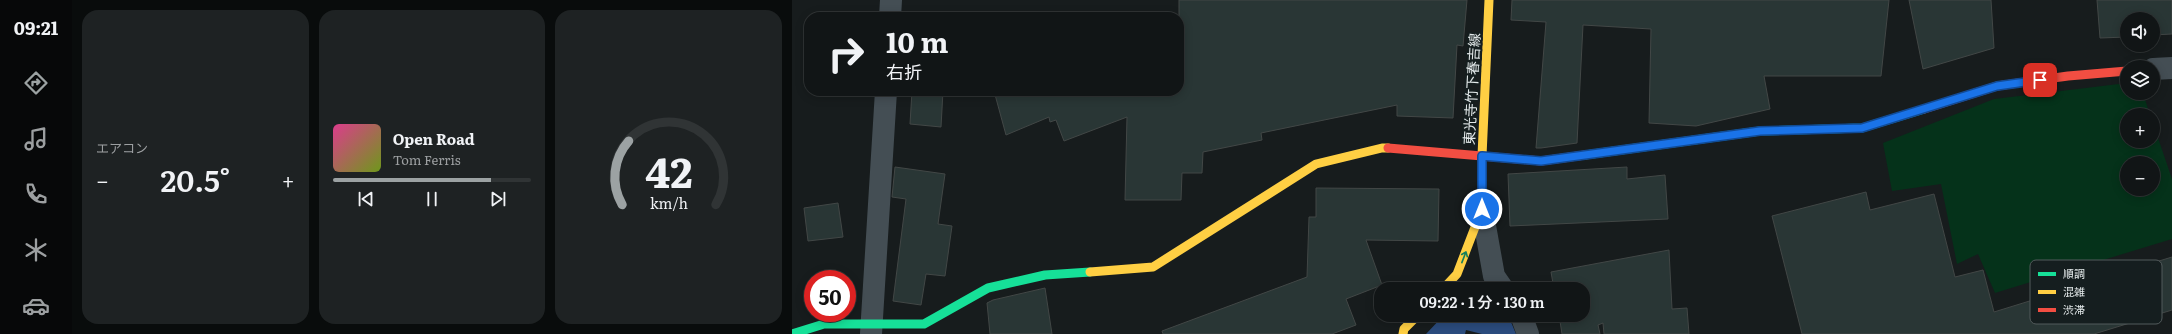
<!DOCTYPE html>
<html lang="ja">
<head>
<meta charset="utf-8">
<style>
	:root { --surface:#111516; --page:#1e2223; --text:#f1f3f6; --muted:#9c9fa1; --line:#303435; --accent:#9ca2a3 }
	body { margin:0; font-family:Literata,"Noto Sans JP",serif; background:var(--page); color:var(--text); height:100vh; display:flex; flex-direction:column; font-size:15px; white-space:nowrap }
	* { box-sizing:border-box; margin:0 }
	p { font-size:13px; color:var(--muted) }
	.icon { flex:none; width:22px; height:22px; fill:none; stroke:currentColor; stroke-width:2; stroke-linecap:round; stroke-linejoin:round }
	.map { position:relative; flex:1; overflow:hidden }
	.panel { display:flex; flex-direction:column; gap:10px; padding:10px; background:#090c0c; width:720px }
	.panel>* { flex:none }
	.hud { position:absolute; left:12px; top:12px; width:380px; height:84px; border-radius:16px; box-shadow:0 2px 10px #0003,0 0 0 1px var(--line); background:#111516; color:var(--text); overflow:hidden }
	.buttons { position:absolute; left:1328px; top:12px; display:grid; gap:8px }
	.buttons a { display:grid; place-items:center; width:40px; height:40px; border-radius:50%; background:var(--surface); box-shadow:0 2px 10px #0003,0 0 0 1px var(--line); font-size:20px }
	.speed { position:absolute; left:12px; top:270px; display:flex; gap:8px; font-size:20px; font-weight:700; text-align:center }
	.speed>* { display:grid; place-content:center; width:52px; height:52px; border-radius:50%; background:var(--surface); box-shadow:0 2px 10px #0003,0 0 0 1px var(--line); line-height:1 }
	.speed .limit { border:6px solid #d22; background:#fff; color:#111 }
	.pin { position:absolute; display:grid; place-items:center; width:34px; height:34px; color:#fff; margin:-17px; border-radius:8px; box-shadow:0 2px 6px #0006 }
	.me { position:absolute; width:44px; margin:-22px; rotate:0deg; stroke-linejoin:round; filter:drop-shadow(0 0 3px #0008) }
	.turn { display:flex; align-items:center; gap:14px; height:84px; padding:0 16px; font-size:18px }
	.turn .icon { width:52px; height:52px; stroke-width:2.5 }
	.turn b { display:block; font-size:28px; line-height:34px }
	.big { font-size:30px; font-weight:600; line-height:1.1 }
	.panel .tile { flex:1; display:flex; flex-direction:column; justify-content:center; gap:6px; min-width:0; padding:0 14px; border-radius:16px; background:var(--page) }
	.panel .dial { align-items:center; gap:0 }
	.dial svg { height:104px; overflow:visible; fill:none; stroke:var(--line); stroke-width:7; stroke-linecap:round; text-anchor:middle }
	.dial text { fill:var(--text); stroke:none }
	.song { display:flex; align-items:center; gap:12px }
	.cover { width:48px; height:48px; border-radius:6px; background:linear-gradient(135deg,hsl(330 70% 55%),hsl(80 70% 35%)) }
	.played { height:4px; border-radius:2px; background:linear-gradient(90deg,var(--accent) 80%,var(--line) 80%) }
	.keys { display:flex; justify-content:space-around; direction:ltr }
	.heat { display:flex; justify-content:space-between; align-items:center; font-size:22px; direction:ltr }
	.panel .tiles { flex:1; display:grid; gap:10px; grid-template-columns:repeat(3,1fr) }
	.trip { position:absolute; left:582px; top:282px; width:216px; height:40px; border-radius:16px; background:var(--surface); box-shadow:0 2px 10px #0003,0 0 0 1px var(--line); font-weight:600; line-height:40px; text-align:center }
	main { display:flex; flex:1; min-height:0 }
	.dock { display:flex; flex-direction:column; width:72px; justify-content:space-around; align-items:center; background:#070809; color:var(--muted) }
	.dock .icon { width:28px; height:28px }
	.dock .current { color:var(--accent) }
	.dock b { font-size:18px; color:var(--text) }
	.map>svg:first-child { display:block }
</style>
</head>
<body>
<main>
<nav class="dock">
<b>09:21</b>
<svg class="icon current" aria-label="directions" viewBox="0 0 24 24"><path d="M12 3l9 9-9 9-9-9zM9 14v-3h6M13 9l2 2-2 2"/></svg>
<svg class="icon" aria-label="music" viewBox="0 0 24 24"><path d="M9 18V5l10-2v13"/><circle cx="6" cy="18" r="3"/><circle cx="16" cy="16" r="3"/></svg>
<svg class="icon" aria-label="phone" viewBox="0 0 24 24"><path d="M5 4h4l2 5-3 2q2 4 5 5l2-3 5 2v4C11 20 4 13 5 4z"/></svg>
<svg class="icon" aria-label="climate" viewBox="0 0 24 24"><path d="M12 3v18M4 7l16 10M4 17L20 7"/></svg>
<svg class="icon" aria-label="car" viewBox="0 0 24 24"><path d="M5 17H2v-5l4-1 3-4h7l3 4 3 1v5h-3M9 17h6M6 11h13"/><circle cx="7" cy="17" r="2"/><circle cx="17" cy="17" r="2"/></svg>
</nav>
<section class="panel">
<div class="tiles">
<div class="tile"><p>エアコン</p>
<div class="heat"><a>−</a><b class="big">20.5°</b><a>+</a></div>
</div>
<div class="tile">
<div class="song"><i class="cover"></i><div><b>Open Road</b><p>Tom Ferris</p></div></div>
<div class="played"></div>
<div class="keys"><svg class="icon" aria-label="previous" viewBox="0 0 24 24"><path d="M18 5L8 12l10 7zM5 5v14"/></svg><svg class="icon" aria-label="pause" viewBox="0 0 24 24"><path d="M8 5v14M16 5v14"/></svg><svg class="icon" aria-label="next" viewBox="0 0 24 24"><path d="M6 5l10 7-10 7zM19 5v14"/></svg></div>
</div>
<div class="tile dial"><svg viewBox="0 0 100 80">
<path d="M14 69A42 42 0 1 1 86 69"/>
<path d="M14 69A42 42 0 0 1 19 20" stroke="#9ca2a3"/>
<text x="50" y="56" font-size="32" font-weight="700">42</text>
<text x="50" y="72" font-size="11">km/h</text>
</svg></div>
</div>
</section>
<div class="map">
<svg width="1380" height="334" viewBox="0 0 1380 334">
	<rect width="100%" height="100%" fill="#171c1d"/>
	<path fill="#05321a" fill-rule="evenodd" d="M 1335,83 L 1335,93 L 1351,93 L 1358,115 L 1335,115 L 1335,141 L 1361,141 L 1361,123 L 1380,179 L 1380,239 L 1203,293 L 1186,254 L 1165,264 L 1149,184 L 1100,191 L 1091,143 L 1202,99 ZM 1335,163 L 1361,163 L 1361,189 L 1335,189 Z"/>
	<path fill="#2b4c7e" d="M 652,315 L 712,315 L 719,322 L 724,334 L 690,334 L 674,330 L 673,334 L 634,334 Z"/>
	<g fill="#293635" stroke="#424746">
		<path d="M 387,0 L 675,0 L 671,46 L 665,45 L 661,118 L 605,116 L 605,105 L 469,133 L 470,140 L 411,152 L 410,173 L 390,173 L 389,200 L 333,200 L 335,117 L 272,141 L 264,120 L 258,122 L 257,117 L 214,135 L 202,91 L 387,91 Z"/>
		<path d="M 720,0 L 1097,0 L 1089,76 L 972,76 L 978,109 L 904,126 L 857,123 L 859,29 L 791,25 L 785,143 L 749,148 L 744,148 L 754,22 L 719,20 Z"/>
		<path d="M 1117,0 L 1199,0 L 1202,48 L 1131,69 Z"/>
		<path d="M 1305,0 L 1380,0 L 1380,34 L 1361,35 L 1361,19 L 1335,19 L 1335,37 L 1308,38 Z"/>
		<path d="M 120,91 L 151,91 L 149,127 L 118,124 Z"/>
		<path d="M 103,167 L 153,174 L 146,224 L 160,226 L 153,276 L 134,274 L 129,305 L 101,301 L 114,199 L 100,197 Z"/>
		<path d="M 835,167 L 835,179 L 873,175 L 876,219 L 718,226 L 716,174 Z"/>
		<path d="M 524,188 L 647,189 L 646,241 L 574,240 L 590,285 L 554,299 L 564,325 L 540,334 L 371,334 L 370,331 L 515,277 L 517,217 L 524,217 Z"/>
		<path d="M 1074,192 L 1078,210 L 1142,194 L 1163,277 L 1191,270 L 1202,312 L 1380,257 L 1380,310 L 1302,334 L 1010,334 L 980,216 Z"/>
		<path d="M 46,203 L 51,237 L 16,241 L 12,208 Z"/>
		<path d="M 877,250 L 880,309 L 895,308 L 897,334 L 812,334 L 811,323 L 806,325 L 808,334 L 770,334 L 767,315 L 791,315 L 791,289 L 762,289 L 759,272 Z"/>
		<path d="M 253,288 L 260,334 L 198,334 L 195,303 L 201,300 Z"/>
	</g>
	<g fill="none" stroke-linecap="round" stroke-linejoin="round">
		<g stroke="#444e54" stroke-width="22">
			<path d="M 98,17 L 99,0"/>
			<path d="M 1361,69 L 1380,68"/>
			<path d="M 690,209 L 702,276 L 711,289"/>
			<path d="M 729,315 L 736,334"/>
			<path d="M 79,334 L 94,91"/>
		</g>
		<g stroke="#16e098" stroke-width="9">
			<path d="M 793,155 L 968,131 L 1070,128 L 1132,109"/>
			<path d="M 0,334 L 32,324 L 132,324 L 196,288 L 253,275 L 298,272"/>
		</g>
		<g stroke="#ffcf43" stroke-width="9">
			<path d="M 298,272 L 361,267 L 524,164 L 590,148 L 596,148"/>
			<path d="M 651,289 L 665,274 L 690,209 L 690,156 L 697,0"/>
			<path d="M 611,334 L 612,329 L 626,315"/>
		</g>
		<g stroke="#f24e42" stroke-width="9">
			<path d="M 1132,109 L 1205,86 L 1276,76 L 1335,71"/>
			<path d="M 596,148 L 749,161 L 793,155"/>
		</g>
	</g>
	<defs><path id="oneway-shaft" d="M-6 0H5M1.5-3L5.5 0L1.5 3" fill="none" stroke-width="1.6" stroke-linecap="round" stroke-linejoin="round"/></defs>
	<use stroke="#167f5c" href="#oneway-shaft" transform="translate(672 257) rotate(-69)"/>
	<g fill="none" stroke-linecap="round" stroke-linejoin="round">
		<g stroke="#114b97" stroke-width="10">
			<path id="route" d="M 690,209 L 690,156 L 749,161 L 968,131 L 1070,128 L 1205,86 L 1248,80"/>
		</g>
		<use href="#route" stroke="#1a73e8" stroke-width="7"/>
	</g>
	<g text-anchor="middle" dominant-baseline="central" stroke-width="4" stroke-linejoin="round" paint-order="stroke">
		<g font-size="14" fill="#e4eaeb" stroke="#151e1f">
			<text transform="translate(679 89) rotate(-87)">東光寺竹下春吉線</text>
		</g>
	</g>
	<rect x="1238" y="260" width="132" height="64" rx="6" fill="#151e1f" stroke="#535b5c" stroke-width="1"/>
	<rect x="1246" y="272" width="18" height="4" fill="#16e098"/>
	<rect x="1246" y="290" width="18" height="4" fill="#ffcf43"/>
	<rect x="1246" y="308" width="18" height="4" fill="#f24e42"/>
	<g font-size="11" fill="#e4eaeb">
		<text x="1271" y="278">順調</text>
		<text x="1271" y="296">混雑</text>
		<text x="1271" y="314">渋滞</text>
	</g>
</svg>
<div class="buttons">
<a><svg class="icon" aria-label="sound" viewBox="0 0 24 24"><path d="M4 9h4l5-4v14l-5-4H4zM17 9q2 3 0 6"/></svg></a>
<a><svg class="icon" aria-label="layers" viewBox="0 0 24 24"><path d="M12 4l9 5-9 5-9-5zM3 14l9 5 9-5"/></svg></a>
<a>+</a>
<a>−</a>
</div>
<div class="speed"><div class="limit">50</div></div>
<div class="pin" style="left:1248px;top:80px;background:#d93025"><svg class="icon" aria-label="arrive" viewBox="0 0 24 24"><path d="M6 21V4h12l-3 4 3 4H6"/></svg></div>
<svg class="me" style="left:690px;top:209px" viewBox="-20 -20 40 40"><circle r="17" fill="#1a73e8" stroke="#fff" stroke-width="3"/><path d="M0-11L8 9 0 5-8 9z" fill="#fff"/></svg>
<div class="trip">09:22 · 1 分 · 130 m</div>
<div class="hud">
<div class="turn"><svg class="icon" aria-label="right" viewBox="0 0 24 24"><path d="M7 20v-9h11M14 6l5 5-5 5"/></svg><div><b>10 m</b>右折</div></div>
</div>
</div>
</main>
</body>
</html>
